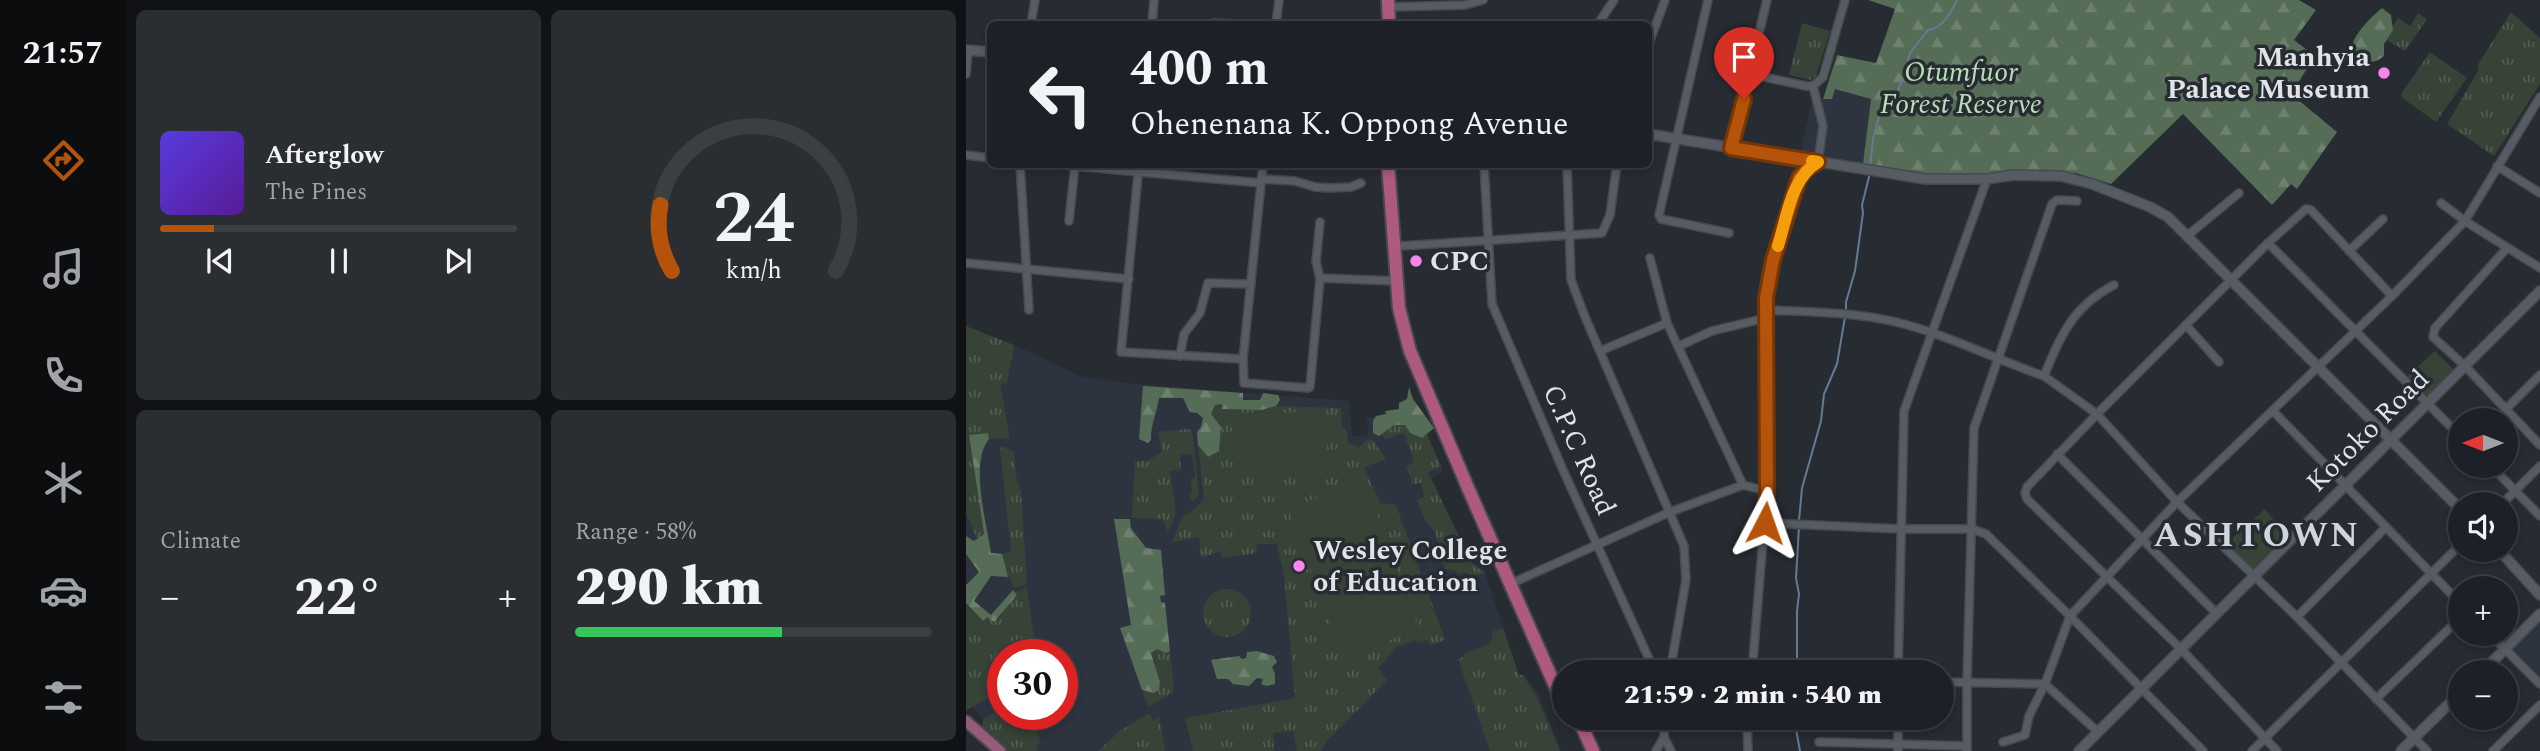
<!DOCTYPE html>
<html lang="en">
<head>
<meta charset="utf-8">
<style>
	:root { --surface:#1d2026; --page:#2a2d32; --text:#f1f3f6; --muted:#a0a3a7; --line:#3b3e43; --accent:#b45309 }
	body { margin:0; font-family:Spectral,serif; background:var(--page); color:var(--text); height:100vh; display:flex; flex-direction:column; font-size:26px; white-space:nowrap }
	* { box-sizing:border-box; margin:0 }
	p { font-size:23px; color:var(--muted) }
	.icon { flex:none; width:38px; height:38px; fill:none; stroke:currentColor; stroke-width:2; stroke-linecap:round; stroke-linejoin:round }
	.map { position:relative; flex:1; overflow:hidden }
	.drawer { display:flex; flex-direction:column; gap:10px; padding:10px; background:#101215; width:840px }
	.drawer>* { flex:none }
	.banner { position:absolute; left:21px; top:21px; width:665px; height:147px; border-radius:10px; box-shadow:0 4px 10px #0003,0 0 0 2px var(--line); background:#1d2026; color:var(--text); overflow:hidden }
	.needle { width:46px; rotate:270deg }
	.tools { position:absolute; left:1482px; top:408px; display:grid; gap:14px }
	.tools a { display:grid; place-items:center; width:70px; height:70px; border-radius:50%; background:var(--surface); box-shadow:0 4px 10px #0003,0 0 0 2px var(--line); font-size:35px }
	.speed { position:absolute; left:21px; top:639px; display:flex; gap:14px; font-size:35px; font-weight:700; text-align:center }
	.speed>* { display:grid; place-content:center; width:91px; height:91px; border-radius:50%; background:var(--surface); box-shadow:0 4px 10px #0003,0 0 0 2px var(--line); line-height:1 }
	.speed .limit { border:10px solid #d22; background:#fff; color:#111 }
	.pin { position:absolute; display:grid; place-items:center; width:60px; height:60px; color:#fff; margin:-72px -30px; border-radius:50% 50% 50% 0; rotate:-45deg; box-shadow:0 0 7px #0007 }
	.pin .icon { rotate:45deg }
	.me { position:absolute; width:77px; margin:-38px; rotate:4deg; stroke-linejoin:round; filter:drop-shadow(0 0 5px #0008) }
	.turn { display:flex; align-items:center; gap:24px; height:147px; padding:0 28px; font-size:32px }
	.turn .icon { width:91px; height:91px; stroke-width:2.5 }
	.turn b { display:block; font-size:49px; line-height:60px }
	.big { font-size:52px; font-weight:800; line-height:1.1 }
	.drawer .tile { flex:1; display:flex; flex-direction:column; justify-content:center; gap:10px; min-width:0; padding:0 24px; border-radius:10px; background:var(--page) }
	.drawer .dial { align-items:center; gap:0 }
	.dial svg { height:182px; overflow:visible; fill:none; stroke:var(--line); stroke-width:7; stroke-linecap:round; text-anchor:middle }
	.dial text { fill:var(--text); stroke:none }
	.song { display:flex; align-items:center; gap:21px }
	.cover { width:84px; height:84px; border-radius:10px; background:linear-gradient(135deg,hsl(250 70% 55%),hsl(270 70% 35%)) }
	.played { height:7px; border-radius:4px; background:linear-gradient(90deg,var(--accent) 15%,var(--line) 15%) }
	.keys { display:flex; justify-content:space-around; direction:ltr }
	.heat { display:flex; justify-content:space-between; align-items:center; font-size:38px; direction:ltr }
	.charge { height:10px; border-radius:5px; background:linear-gradient(90deg,#34c759 58%,var(--line) 0) }
	.drawer .tiles { flex:1; display:grid; gap:10px; grid-template-columns:repeat(2,1fr) }
	.trip { position:absolute; left:586px; top:660px; width:402px; height:70px; border-radius:35px; background:var(--surface); box-shadow:0 4px 10px #0003,0 0 0 2px var(--line); font-weight:800; line-height:70px; text-align:center }
	main { display:flex; flex:1; min-height:0 }
	.menu { display:flex; flex-direction:column; width:126px; justify-content:space-around; align-items:center; background:#0c0d0f; color:var(--muted) }
	.menu .icon { width:49px; height:49px }
	.menu .active { color:var(--accent) }
	.menu b { font-size:32px; color:var(--text) }
	.map>svg:first-child { display:block }
</style>
</head>
<body>
<main>
<nav class="menu">
<b>21:57</b>
<svg class="icon active" aria-label="directions" viewBox="0 0 24 24"><path d="M12 3l9 9-9 9-9-9zM9 14v-3h6M13 9l2 2-2 2"/></svg>
<svg class="icon" aria-label="music" viewBox="0 0 24 24"><path d="M9 18V5l10-2v13"/><circle cx="6" cy="18" r="3"/><circle cx="16" cy="16" r="3"/></svg>
<svg class="icon" aria-label="phone" viewBox="0 0 24 24"><path d="M5 4h4l2 5-3 2q2 4 5 5l2-3 5 2v4C11 20 4 13 5 4z"/></svg>
<svg class="icon" aria-label="climate" viewBox="0 0 24 24"><path d="M12 3v18M4 7l16 10M4 17L20 7"/></svg>
<svg class="icon" aria-label="car" viewBox="0 0 24 24"><path d="M5 17H2v-5l4-1 3-4h7l3 4 3 1v5h-3M9 17h6M6 11h13"/><circle cx="7" cy="17" r="2"/><circle cx="17" cy="17" r="2"/></svg>
<svg class="icon" aria-label="filters" viewBox="0 0 24 24"><path d="M4 7h16M4 17h16"/><circle cx="9" cy="7" r="2"/><circle cx="15" cy="17" r="2"/></svg>
</nav>
<section class="drawer">
<div class="tiles">
<div class="tile">
<div class="song"><i class="cover"></i><div><b>Afterglow</b><p>The Pines</p></div></div>
<div class="played"></div>
<div class="keys"><svg class="icon" aria-label="previous" viewBox="0 0 24 24"><path d="M18 5L8 12l10 7zM5 5v14"/></svg><svg class="icon" aria-label="pause" viewBox="0 0 24 24"><path d="M8 5v14M16 5v14"/></svg><svg class="icon" aria-label="next" viewBox="0 0 24 24"><path d="M6 5l10 7-10 7zM19 5v14"/></svg></div>
</div>
<div class="tile dial"><svg viewBox="0 0 100 80">
<path d="M14 69A42 42 0 1 1 86 69"/>
<path d="M14 69A42 42 0 0 1 9 40" stroke="#b45309"/>
<text x="50" y="56" font-size="32" font-weight="700">24</text>
<text x="50" y="72" font-size="11">km/h</text>
</svg></div>
<div class="tile"><p>Climate</p>
<div class="heat"><a>−</a><b class="big">22°</b><a>+</a></div>
</div>
<div class="tile"><p>Range · 58%</p><b class="big">290 km</b><div class="charge"></div></div>
</div>
</section>
<div class="map">
<svg width="1574" height="751" viewBox="0 0 1574 751">
	<defs>
		<pattern id="grass-tufts" width="24" height="20" patternUnits="userSpaceOnUse" patternTransform="scale(1.75)"><rect width="24" height="20" fill="#364336"/><path d="M3 7l-1-3M5 7V3M7 7l1-3M15 17l-1-3M17 17v-4M19 17l1-3" fill="none" stroke="#535e53"/></pattern>
		<pattern id="forest-firs" width="22" height="20" patternUnits="userSpaceOnUse" patternTransform="scale(1.75)"><rect width="22" height="20" fill="#556c56"/><path d="M5 1l3.5 6h-7zM16 11l3.5 6h-7z" fill="#6d816e"/></pattern>
	</defs>
	<rect width="100%" height="100%" fill="#272b32"/>
	<g fill="#2d3440" fill-rule="evenodd">
		<path d="M 869,89 L 905,98 L 897,164 L 834,154 L 845,105 L 857,99 L 865,99 Z"/>
		<path d="M 0,326 L 68,354 L 113,376 L 158,383 L 383,401 L 386,436 L 402,435 L 401,418 L 452,412 L 477,472 L 465,478 L 505,561 L 518,570 L 553,675 L 558,674 L 572,694 L 595,751 L 51,751 L 0,702 ZM 37,654 L 96,654 L 96,714 L 37,714 Z"/>
		<path d="M 1574,609 L 1574,688 L 1536,647 Z"/>
	</g>
	<g fill="url(#grass-tufts)">
		<path d="M 1545,12 L 1574,38 L 1574,84 L 1528,156 L 1481,124 L 1513,69 L 1511,66 Z"/>
		<path d="M 1452,13 L 1461,19 L 1439,51 L 1419,39 L 1432,18 L 1444,26 Z"/>
		<path d="M 836,23 L 864,31 L 850,76 L 844,80 L 823,75 Z"/>
		<path d="M 1464,52 L 1501,78 L 1470,122 L 1436,98 L 1435,94 Z"/>
		<path d="M 0,326 L 48,345 L 41,383 L 34,384 L 44,438 L 23,439 L 22,434 L 3,435 L 18,535 L 11,539 L 0,512 Z"/>
		<path d="M 256,404 L 256,409 L 295,410 L 310,406 L 375,408 L 376,428 L 381,431 L 382,443 L 393,447 L 402,439 L 407,440 L 420,459 L 399,467 C 402,480 409,490 414,503 L 430,505 L 479,640 L 464,645 L 461,640 L 451,643 L 450,640 L 431,647 L 412,668 L 421,680 L 361,741 L 355,751 L 331,751 L 327,731 L 307,733 L 308,751 L 227,751 L 219,718 L 329,698 L 318,575 L 311,544 L 291,544 L 290,553 L 256,558 L 255,551 L 235,558 L 233,537 L 206,542 L 216,518 L 233,505 L 238,497 L 232,445 L 236,451 L 245,414 L 249,405 Z"/>
		<path d="M 428,425 L 439,425 L 444,433 L 456,438 L 461,434 L 475,466 L 462,472 L 505,562 L 518,573 L 503,578 L 500,572 L 492,574 L 490,571 L 479,569 L 469,532 L 460,522 L 451,500 L 458,497 L 455,483 L 447,484 L 440,467 L 448,462 L 438,433 L 419,439 L 416,434 Z"/>
		<path d="M 222,429 L 226,431 L 233,494 L 227,502 L 223,495 L 226,492 L 225,479 L 229,478 L 226,454 L 214,455 L 215,470 L 204,471 L 210,514 L 202,532 L 197,519 L 166,518 L 169,461 L 181,461 L 196,452 L 192,432 Z"/>
		<path d="M 37,446 L 48,452 L 50,476 L 55,491 L 61,584 L 48,588 L 39,569 L 36,554 L 45,552 L 34,448 Z"/>
		<path d="M 61,588 L 70,654 L 37,654 L 37,690 L 0,710 L 0,603 L 17,621 L 21,617 L 28,622 L 51,595 L 49,592 Z"/>
		<circle cx="261" cy="613" r="24"/>
		<path d="M 537,628 L 553,675 L 557,675 L 570,696 L 594,751 L 524,751 L 492,659 L 499,656 L 499,653 L 519,646 L 527,639 L 525,632 Z"/>
		<path d="M 192,649 L 200,653 L 204,651 L 208,692 L 182,707 L 176,690 L 182,692 L 190,663 L 185,654 L 187,650 Z"/>
		<path d="M 37,706 L 37,714 L 68,714 L 69,720 L 67,722 L 75,743 L 70,744 L 72,751 L 39,751 L 16,730 L 17,720 Z"/>
		<path d="M 184,713 L 187,720 L 193,717 L 199,751 L 132,751 L 155,730 Z"/>
	</g>
	<g fill="url(#forest-firs)">
		<path d="M 902,0 L 1333,0 L 1350,10 L 1328,40 L 1349,56 L 1325,94 L 1371,132 L 1331,189 L 1325,184 L 1306,205 L 1217,114 L 1145,184 L 1110,173 L 1082,172 L 1004,177 L 962,176 L 897,164 L 905,99 L 869,89 L 866,99 L 857,99 L 871,55 L 910,63 L 929,9 Z"/>
		<path d="M 1416,8 L 1425,15 L 1427,30 L 1418,44 L 1418,56 C 1409,64 1399,63 1388,62 C 1376,44 1403,19 1416,8 Z"/>
		<path d="M 177,386 L 277,393 L 277,400 L 294,400 L 297,393 L 312,395 L 314,400 L 310,406 L 295,410 L 256,409 L 256,404 L 249,405 L 245,414 L 255,427 L 253,451 L 242,457 L 232,445 L 231,432 L 235,427 L 237,418 L 231,413 L 224,412 L 217,398 L 193,398 C 191,412 184,427 185,440 L 182,443 L 173,439 Z"/>
		<path d="M 443,387 L 447,399 L 468,428 L 456,438 L 444,433 L 439,425 L 428,425 L 413,436 L 407,433 L 407,421 L 410,416 L 420,414 L 419,411 L 433,409 L 433,403 L 441,399 Z"/>
		<path d="M 22,433 L 23,439 C 3,463 21,524 25,553 L 36,554 L 42,577 L 25,576 L 8,601 L 25,615 L 47,590 L 51,595 L 28,622 L 21,617 L 17,621 L 0,603 L 0,585 L 13,572 L 0,554 L 0,536 L 8,541 L 18,534 L 3,435 Z"/>
		<path d="M 148,519 L 164,519 L 165,528 L 180,548 L 195,550 L 199,595 L 194,596 L 195,602 L 199,603 L 204,651 L 200,653 L 191,649 L 185,653 L 194,682 L 193,690 L 188,693 L 176,690 L 154,628 L 165,625 Z"/>
		<path d="M 291,651 L 308,656 L 311,662 L 306,667 L 309,674 L 309,684 L 301,686 L 295,684 L 297,679 L 291,678 L 283,686 L 267,684 L 262,679 L 251,679 L 245,660 L 273,656 L 276,659 L 280,658 L 281,652 Z"/>
	</g>
	<g fill="#364336">
		<path d="M 1469,351 L 1488,370 L 1462,398 L 1441,376 Z"/>
		<path d="M 361,412 L 361,477 L 268,477 L 267,413 Z"/>
		<path d="M 398,480 L 453,629 L 377,658 L 322,509 Z"/>
		<path d="M 1299,509 L 1321,536 L 1287,569 L 1261,543 Z"/>
	</g>
	<g fill="none" stroke-linecap="round" stroke-linejoin="round">
		<g stroke="#657b91" stroke-width="2">
			<path d="M 904,167 L 907,139 L 916,105 L 927,102 L 938,76 L 944,53 L 962,30 C 977,29 985,12 991,0"/>
			<path d="M 880,311 L 880,302 L 889,271 L 897,213 L 896,205 L 904,173"/>
			<path d="M 833,521 L 836,488 L 855,421 L 858,394 L 871,364 L 879,317"/>
			<path d="M 831,672 L 831,611 L 833,594 L 830,578 L 833,527"/>
			<path d="M 828,718 L 834,751"/>
		</g>
		<g stroke="#46494f" stroke-width="10">
			<g id="minor">
				<path d="M 742,0 L 693,215 L 695,219 L 763,233"/>
				<path d="M 423,7 L 499,5 L 517,0"/>
				<path d="M 248,23 L 264,24"/>
				<path d="M 65,24 L 69,0"/>
				<path d="M 186,24 L 188,0"/>
				<path d="M 310,24 L 313,0"/>
				<path d="M 632,24 L 648,0"/>
				<path d="M 682,46 L 699,0"/>
				<path d="M 0,74 L 2,51"/>
				<path d="M 784,74 L 840,86 L 847,86 L 857,77 L 879,0"/>
				<path d="M 765,148 L 801,0"/>
				<path d="M 0,155 L 24,158"/>
				<path d="M 54,164 L 63,310"/>
				<path d="M 85,164 L 295,183"/>
				<path d="M 173,164 L 155,352 L 277,359"/>
				<path d="M 297,164 L 277,359 L 278,383 L 342,388 L 344,387 L 354,278 L 350,262 L 354,222"/>
				<path d="M 518,164 L 526,304 L 597,470 L 689,672"/>
				<path d="M 601,164 L 605,280 L 619,317 L 718,546 L 720,580 L 704,672"/>
				<path d="M 1531,166 L 1574,193"/>
				<path d="M 296,179 L 329,181 L 349,187 L 364,188 L 385,187 L 395,183"/>
				<path d="M 1475,203 L 1499,221 L 1574,268"/>
				<path d="M 103,221 L 109,165"/>
				<path d="M 1221,236 L 1273,193"/>
				<path d="M 1302,243 L 1494,436"/>
				<path d="M 434,246 L 636,233 L 644,215 L 651,164"/>
				<path d="M 1541,248 L 1469,328 L 1467,337 L 1499,366 L 1574,445"/>
				<path d="M 1383,251 L 1417,219"/>
				<path d="M 684,258 L 701,323 L 777,485"/>
				<path d="M 0,263 L 163,279"/>
				<path d="M 354,278 L 430,281"/>
				<path d="M 800,310 C 844,312 887,312 930,322 C 980,334 1028,359 1078,376 L 1131,414 L 1211,502 L 1331,617 L 1461,751"/>
				<path d="M 1220,325 L 1253,362"/>
				<path d="M 713,346 L 746,331 L 800,318"/>
				<path d="M 634,351 L 701,323"/>
				<path d="M 214,356 L 218,334 L 234,313 L 242,283 L 285,284"/>
				<path d="M 1078,376 C 1095,335 1107,306 1148,285"/>
				<path d="M 1539,410 L 1574,375"/>
				<path d="M 1307,411 L 1494,603"/>
				<path d="M 1091,454 L 1250,613"/>
				<path d="M 1525,466 L 1574,516"/>
				<path d="M 1536,504 L 1574,466"/>
				<path d="M 799,523 L 935,529 L 1006,529 L 1020,534 L 1104,616 L 1237,751"/>
				<path d="M 544,584 L 704,512 L 777,485 L 801,491"/>
				<path d="M 1331,617 L 1420,527"/>
				<path d="M 1524,634 L 1574,684"/>
				<path d="M 786,672 L 801,491 L 800,298 L 807,260 L 833,178 L 841,168 L 852,162 L 857,126 L 847,86"/>
				<path d="M 932,672 L 938,411 L 1021,179"/>
				<path d="M 976,682 L 1079,684 L 1132,732"/>
				<path d="M 1410,699 L 1494,618"/>
				<path d="M 781,718 L 782,751"/>
				<path d="M 698,737 L 705,751"/>
				<path d="M 853,742 L 1001,746"/>
				<path d="M 1037,742 L 1059,735 L 1063,716 L 1079,684 L 1104,616 L 1211,502 L 1426,296 L 1499,221 L 1574,97"/>
				<path d="M 690,751 L 698,737 L 699,718"/>
				<path d="M 932,751 L 932,718"/>
				<path d="M 1001,751 L 1001,682 L 1008,428 L 1086,204 L 1091,200 L 1111,201"/>
				<path d="M 1286,751 L 1494,545"/>
				<path d="M 1311,751 L 1215,649 L 1061,499 L 1059,493 L 1061,487 L 1131,414 L 1302,243 L 1340,209 L 1345,210 L 1426,296"/>
				<path d="M 1527,751 L 1574,705"/>
			</g>
		</g>
		<g stroke="#46494f" stroke-width="12">
			<g id="tertiary">
				<path d="M 0,50 L 24,52"/>
				<path d="M 682,134 L 959,179 L 1021,179 L 1048,175 L 1095,176 L 1126,184 L 1184,207 L 1202,217 L 1494,509"/>
				<path d="M 1533,550 L 1574,595"/>
				<path d="M 1516,672 L 1574,614"/>
				<path d="M 1113,751 L 1574,291"/>
				<path d="M 1435,751 L 1494,693"/>
			</g>
		</g>
		<g stroke="#46494f" stroke-width="14">
			<path id="primary" d="M 0,721 L 34,751"/>
		</g>
		<g stroke="#46494f" stroke-width="16">
			<g id="trunk">
				<path d="M 422,0 L 423,24"/>
				<path d="M 422,164 L 433,308 L 444,351 L 502,488 L 598,706"/>
				<path d="M 612,718 L 627,751"/>
			</g>
		</g>
		<use href="#minor" stroke="#575b64" stroke-width="7"/>
		<use href="#tertiary" stroke="#575b64" stroke-width="9"/>
		<use href="#primary" stroke="#985a79" stroke-width="10"/>
		<use href="#trunk" stroke="#ae5a80" stroke-width="12"/>
	</g>
	<g fill="none" stroke-linecap="round" stroke-linejoin="round">
		<g stroke="#753606" stroke-width="18">
			<path id="route" d="M 778,99 L 765,148 L 852,162 L 841,169 L 833,178 L 807,260 L 800,298 L 801,491 L 799,523"/>
		</g>
		<use href="#route" stroke="#b45309" stroke-width="12"/>
		<path stroke="#f59e0b" stroke-width="12" d="M 812,246 C 821,217 825,178 852,162 L 846,161"/>
	</g>
	<g fill="#f987e9" stroke="#272b32" stroke-width="2.5">
		<circle cx="1418" cy="73" r="7"/>
		<circle cx="450" cy="261" r="7"/>
		<circle cx="333" cy="566" r="7"/>
	</g>
	<g text-anchor="middle" dominant-baseline="central" stroke-width="7" stroke-linejoin="round" paint-order="stroke">
		<g font-size="28" font-weight="bold" fill="#e0e3e7" stroke="#272b32" text-anchor="start">
			<text x="1404" y="57" text-anchor="end">Manhyia<tspan x="1404" dy="32">Palace Museum</tspan></text>
			<text x="464" y="261">CPC</text>
			<text x="347" y="550">Wesley College<tspan x="347" dy="32">of Education</tspan></text>
		</g>
		<g font-size="28" font-style="italic" fill="#b5e0b6" stroke="#272b32">
			<text x="995" y="72">Otumfuor<tspan x="995" dy="32">Forest Reserve</tspan></text>
		</g>
		<g font-size="28" fill="#e0e3e7" stroke="#272b32">
			<text transform="translate(1402 431) rotate(-45)">Kotoko Road</text>
			<text transform="translate(613 450) rotate(66)">C.P.C Road</text>
		</g>
		<g font-size="35" font-weight="bold" letter-spacing="2" fill="#cfd4de" stroke="#272b32">
			<text x="1291" y="535">ASHTOWN</text>
		</g>
	</g>
</svg>
<div class="tools">
<a><svg class="needle" viewBox="-14 -14 28 28"><path d="M0-13l5 13h-10z" fill="#e53935"/><path d="M0 13l5-13h-10z" fill="#a0a3a7"/></svg></a>
<a><svg class="icon" aria-label="sound" viewBox="0 0 24 24"><path d="M4 9h4l5-4v14l-5-4H4zM17 9q2 3 0 6"/></svg></a>
<a>+</a>
<a>−</a>
</div>
<div class="speed"><div class="limit">30</div></div>
<div class="pin" style="left:778px;top:99px;background:#d93025"><svg class="icon" aria-label="arrive" viewBox="0 0 24 24"><path d="M6 21V4h12l-3 4 3 4H6"/></svg></div>
<svg class="me" style="left:799px;top:523px" viewBox="-20 -20 40 40"><path d="M0-17L14 15 0 8-14 15z" fill="#b45309" stroke="#fff" stroke-width="4"/></svg>
<div class="trip">21:59 · 2 min · 540 m</div>
<div class="banner">
<div class="turn"><svg class="icon" aria-label="left" viewBox="0 0 24 24"><path d="M17 20v-9H6M10 6l-5 5 5 5"/></svg><div><b>400 m</b>Ohenenana K. Oppong Avenue</div></div>
</div>
</div>
</main>
</body>
</html>
